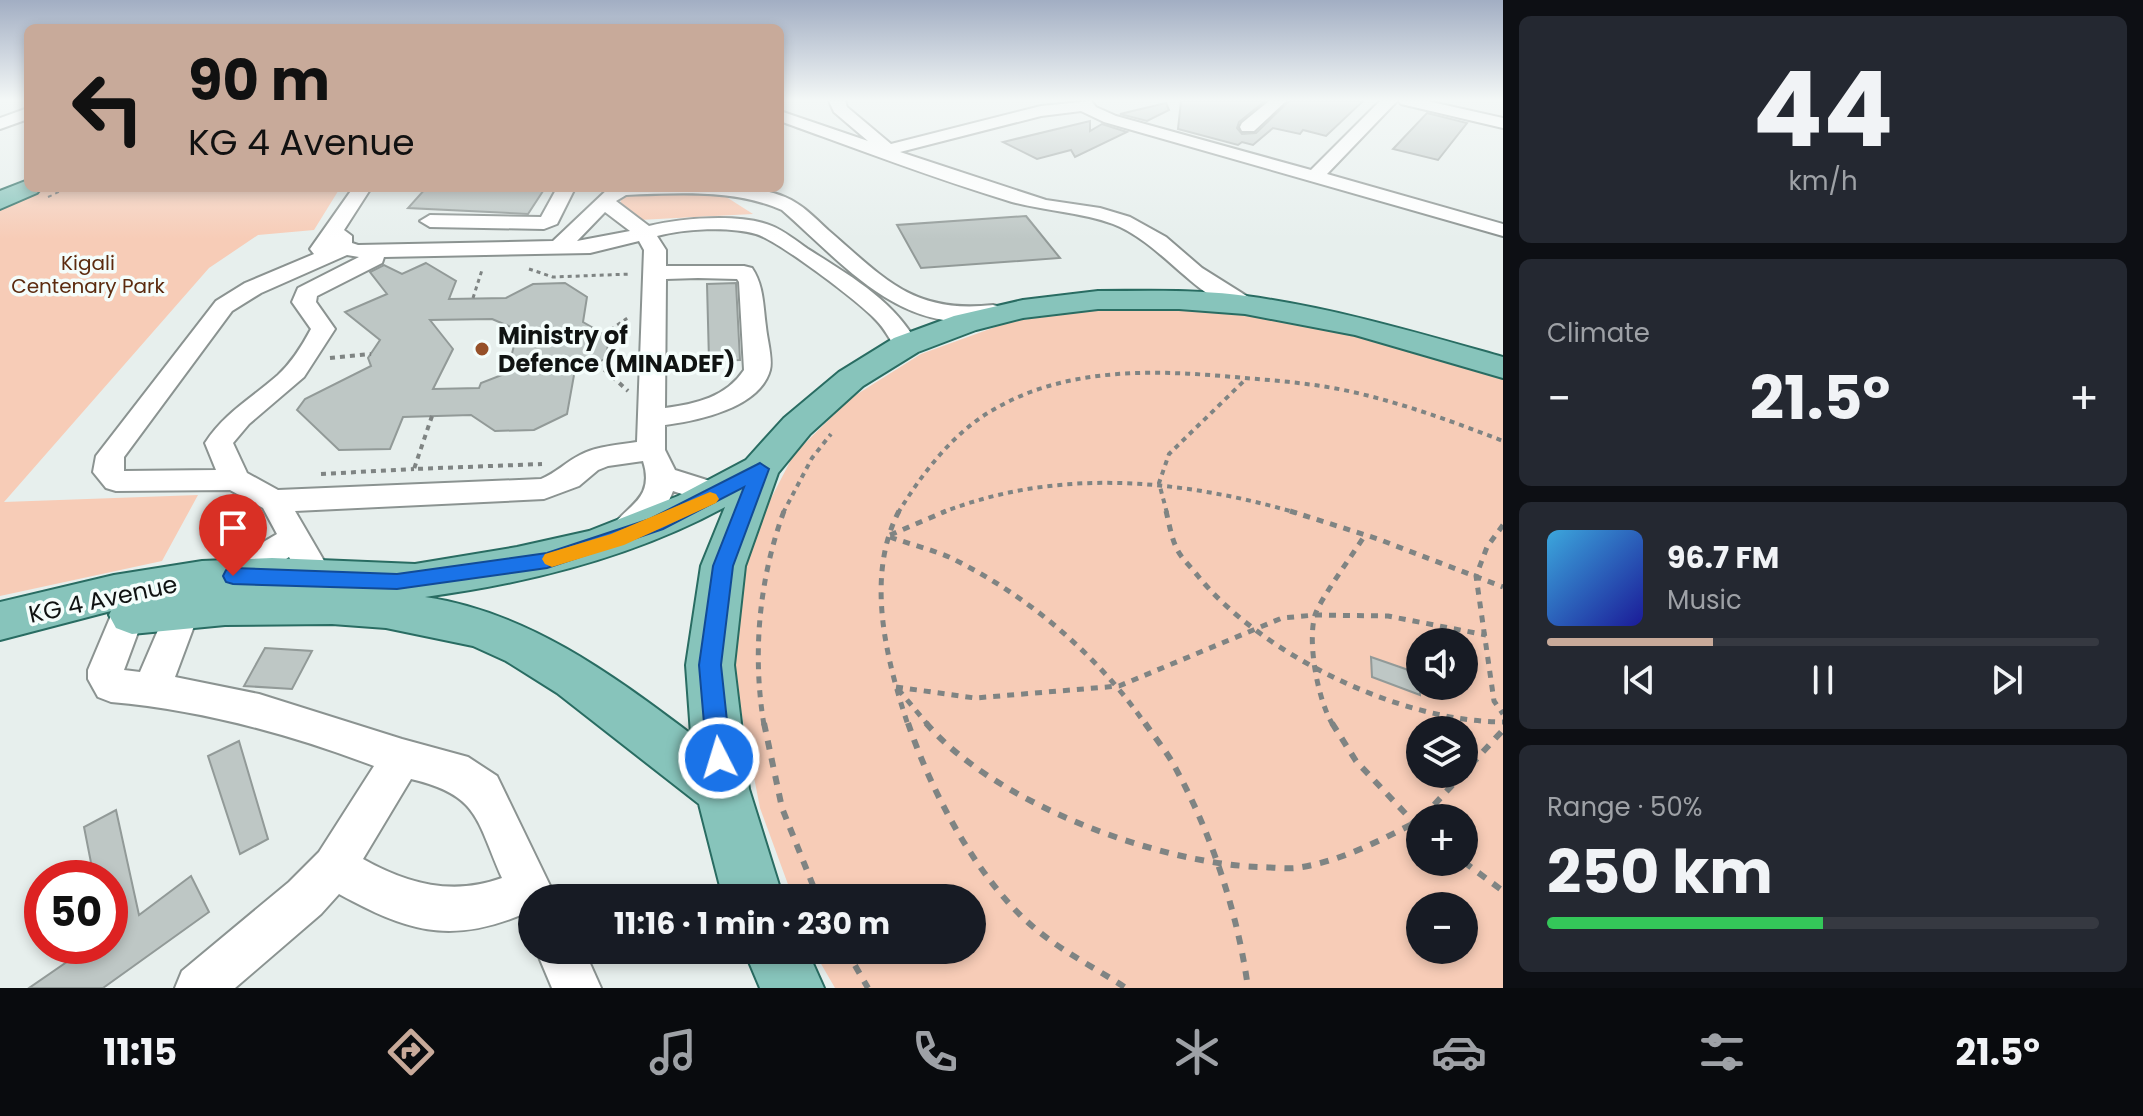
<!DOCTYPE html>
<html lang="en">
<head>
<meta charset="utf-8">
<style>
	:root { --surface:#171b24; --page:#242831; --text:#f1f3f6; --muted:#9ea1a6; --line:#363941; --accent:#c8aa9a }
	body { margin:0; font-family:Poppins,sans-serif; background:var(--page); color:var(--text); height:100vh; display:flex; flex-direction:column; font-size:30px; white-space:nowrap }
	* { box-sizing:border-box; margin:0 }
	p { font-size:26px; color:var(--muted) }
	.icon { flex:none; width:44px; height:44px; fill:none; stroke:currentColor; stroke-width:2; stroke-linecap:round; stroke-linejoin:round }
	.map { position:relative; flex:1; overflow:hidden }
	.drawer { display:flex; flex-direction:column; gap:16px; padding:16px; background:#0d0f14; width:640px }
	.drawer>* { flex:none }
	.banner { position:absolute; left:24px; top:24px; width:760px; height:168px; border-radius:12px; box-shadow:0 4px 12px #0003; background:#c8aa9a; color:#111; overflow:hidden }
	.tools { position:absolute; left:1406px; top:628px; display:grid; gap:16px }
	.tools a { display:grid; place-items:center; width:72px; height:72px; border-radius:50%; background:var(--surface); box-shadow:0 4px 12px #0003; font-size:40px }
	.speed { position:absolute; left:24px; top:860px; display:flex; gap:16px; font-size:40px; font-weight:700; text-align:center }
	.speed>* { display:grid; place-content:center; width:104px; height:104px; border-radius:50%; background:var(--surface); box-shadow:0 4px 12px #0003; line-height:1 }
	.speed .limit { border:12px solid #d22; background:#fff; color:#111 }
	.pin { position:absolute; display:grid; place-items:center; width:68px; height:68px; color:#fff; margin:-82px -34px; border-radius:50% 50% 50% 0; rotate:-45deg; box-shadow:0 0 8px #0007 }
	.pin .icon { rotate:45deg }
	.me { position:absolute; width:88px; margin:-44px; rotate:355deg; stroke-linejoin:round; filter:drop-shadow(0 0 6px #0008) }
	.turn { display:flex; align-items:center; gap:28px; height:168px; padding:0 32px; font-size:36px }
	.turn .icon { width:104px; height:104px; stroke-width:2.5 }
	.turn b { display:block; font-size:56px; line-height:68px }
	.big { font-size:60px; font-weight:700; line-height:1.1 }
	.drawer .widget { flex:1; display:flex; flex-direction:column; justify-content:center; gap:12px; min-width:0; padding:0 28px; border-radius:12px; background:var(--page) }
	.drawer .dial { align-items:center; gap:0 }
	.dial b { font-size:104px; line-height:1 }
	.song { display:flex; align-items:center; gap:24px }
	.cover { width:96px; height:96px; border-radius:12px; background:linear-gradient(135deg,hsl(200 70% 55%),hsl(240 70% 35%)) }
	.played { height:8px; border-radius:4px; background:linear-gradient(90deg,var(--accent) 30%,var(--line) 30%) }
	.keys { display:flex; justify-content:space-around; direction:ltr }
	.heat { display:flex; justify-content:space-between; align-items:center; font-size:44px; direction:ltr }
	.charge { height:12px; border-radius:6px; background:linear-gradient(90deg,#34c759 50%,var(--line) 0) }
	.trip { position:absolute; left:518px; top:884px; width:468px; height:80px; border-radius:40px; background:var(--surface); box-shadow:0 4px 12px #0003; font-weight:700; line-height:80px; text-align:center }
	.tabs { display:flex; height:128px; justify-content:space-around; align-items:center; background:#090b0e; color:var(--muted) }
	.tabs .icon { width:56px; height:56px }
	.tabs .current { color:var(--accent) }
	.tabs b { font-size:36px; color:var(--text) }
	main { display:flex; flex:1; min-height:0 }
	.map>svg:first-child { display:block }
</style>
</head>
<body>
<main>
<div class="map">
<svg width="1503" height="988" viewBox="0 0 1503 988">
	<rect width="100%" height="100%" fill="#e7efed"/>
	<g fill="#f7ccb7" fill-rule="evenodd">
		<path d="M 46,188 L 340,188 L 314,230 L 258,235 L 209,268 L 4,502 L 198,495 L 162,561 L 0,596 L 0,209 Z"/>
		<path d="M 720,193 L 753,214 L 639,220 L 620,206 L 621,200 L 630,194 Z"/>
		<path d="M 1200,307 L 1308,321 L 1503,376 L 1503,988 L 835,988 L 813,950 L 972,950 L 972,898 L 793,898 L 760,808 L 735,680 L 740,584 L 766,508 L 794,454 L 851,398 L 921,354 L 1009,322 L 1100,308 ZM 1420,642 L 1464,642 L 1464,686 L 1420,686 ZM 1420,730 L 1464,730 L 1464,774 L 1420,774 ZM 1420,818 L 1464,818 L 1464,862 L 1420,862 ZM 1420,906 L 1464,906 L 1464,950 L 1420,950 Z"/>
	</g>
	<g fill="#bec7c5" stroke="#929a98" stroke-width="2" fill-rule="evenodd">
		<path d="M 1181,101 L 1265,101 L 1239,122 L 1237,128 L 1242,134 L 1256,133 L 1289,101 L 1363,101 L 1326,136 L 1303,130 L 1300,134 L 1273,128 L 1253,145 L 1242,142 L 1238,145 L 1178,129 Z"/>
		<path d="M 1166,103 L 1169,110 L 1147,121 L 1120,114 Z"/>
		<path d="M 1427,113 L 1467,123 L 1438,160 L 1393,149 Z"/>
		<path d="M 1090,121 L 1090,131 L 1102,124 L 1127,132 L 1075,157 L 1071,150 L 1037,159 L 1003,142 Z"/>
		<path d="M 426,188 L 545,188 L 528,214 L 408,208 Z"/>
		<path d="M 1026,216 L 1060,258 L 921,268 L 897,225 Z"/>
		<path d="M 426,263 L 456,281 L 449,299 L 506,298 L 533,284 L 565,283 L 587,297 L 583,322 L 609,337 L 606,358 L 594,365 L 576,364 L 567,414 L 534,430 L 495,431 L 471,415 L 403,417 L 390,449 L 339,450 L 297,410 L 305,399 L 371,366 L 368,358 L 380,340 L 345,312 L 387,294 L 370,272 L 384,265 L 402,274 ZM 492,319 L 518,330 L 507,373 L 481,383 L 479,388 L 433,389 L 453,349 L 430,320 Z"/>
		<path d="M 736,283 L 740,360 L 709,361 L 707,284 Z"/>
		<path d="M 265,648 L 312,651 L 292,689 L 244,686 Z"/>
		<path d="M 1371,657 L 1420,674 L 1420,695 L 1372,677 Z"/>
		<path d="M 239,741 L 268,839 L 240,854 L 208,756 Z"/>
		<path d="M 116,810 L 139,915 L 191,876 L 209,912 L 103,988 L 29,988 L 90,946 L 110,946 L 110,878 L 94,878 L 84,827 Z"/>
	</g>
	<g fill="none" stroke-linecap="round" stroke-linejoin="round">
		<g stroke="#8b9391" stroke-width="4">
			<g id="minor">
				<path d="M 829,101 L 845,101 L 847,107 L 891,144 L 1041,106 L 1091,101 L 1096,107 L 1116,116 L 1311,170 L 1380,101 L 1397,101 L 1327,174 L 1503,224 L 1503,236 L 1104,122 L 1081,111 L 1041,116 L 900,152 L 1046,200 L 1100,208 L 1130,217 L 1166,237 L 1202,268 L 1253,300 L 1257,305 L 1253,310 L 1245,312 C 1196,300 1162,243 1113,224 C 1081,212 1045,211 1012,202 C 933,178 857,149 780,121 L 780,111 L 868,141 L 834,112 Z"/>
				<path d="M 1269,101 L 1286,101 L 1254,131 L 1242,131 L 1240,127 L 1242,123 Z"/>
				<path d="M 1399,101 L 1427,101 L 1503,118 L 1503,128 L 1401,104 Z"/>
				<path d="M 28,108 L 28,119 L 0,129 L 0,118 Z"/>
				<path d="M 353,188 L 371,188 L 344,230 L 352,236 L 352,243 L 358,245 L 553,241 L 609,188 C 658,188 742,179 785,197 C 802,204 815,218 828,230 C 885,279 913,314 993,305 L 1001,307 L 1005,312 L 1001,317 C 905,341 847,267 782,210 C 735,189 677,193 626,195 L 616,201 L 649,226 C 681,218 741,213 772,226 C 784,231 797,241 808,249 C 849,275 895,301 918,345 L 915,350 L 897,350 C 890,340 885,329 876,320 C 858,301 779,241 756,234 C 728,226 685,229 657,236 L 666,250 L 666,266 L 744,266 L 752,268 C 764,286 763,306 766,327 C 767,339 773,359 770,370 C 760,408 697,421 665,425 L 665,450 L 675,470 L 729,487 L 733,495 L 729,503 L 718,506 L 673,491 C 664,515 640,551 612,542 L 607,534 C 623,505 656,502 643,461 L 608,466 L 598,470 L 579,486 L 544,499 L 295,511 L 334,578 L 329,587 L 317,591 L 305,587 L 289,557 C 269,570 245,593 221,585 L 217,576 L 221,567 L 277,534 L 263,508 L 230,490 L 116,491 L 106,488 L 93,472 L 96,456 L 216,301 L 245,283 L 314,254 L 310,249 ZM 605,212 L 630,231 L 577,241 ZM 639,241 L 644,250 L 637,442 C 618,445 597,446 580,455 C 566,462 556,473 541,479 L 278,490 L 247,473 L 233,443 L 249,424 L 304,377 L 335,329 L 316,302 L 317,296 L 382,263 L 384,257 L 590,253 ZM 347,255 L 359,257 L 298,288 L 292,302 L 311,329 C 302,346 292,362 278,375 C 252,398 224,413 205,443 L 216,470 L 124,471 L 124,457 L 232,311 L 261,293 ZM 698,278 L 737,279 L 739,282 L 744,370 C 726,397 696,404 665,408 L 666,279 Z"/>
				<path d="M 557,188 L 575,188 L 557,224 L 544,229 L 430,227 L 420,221 L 430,215 L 541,217 Z"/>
				<path d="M 183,596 L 195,600 L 200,610 L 175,677 L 259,694 L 402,739 L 468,757 L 497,776 L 556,898 L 532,898 L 532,920 L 521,915 C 448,945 405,930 339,894 L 321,914 L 235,988 L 175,988 L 182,971 L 289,882 L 319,852 L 374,766 C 289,734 202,710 111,702 L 98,697 L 88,679 L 88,670 L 115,606 L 127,602 L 139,606 L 144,616 L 124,670 L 140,672 L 171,600 ZM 411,779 C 479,795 476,819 502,878 C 453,896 407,884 363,859 Z"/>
				<path d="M 536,950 L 584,950 L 601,988 L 552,988 Z"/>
			</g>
		</g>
		<g stroke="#296c62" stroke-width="4">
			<g id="major">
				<path d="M 28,180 L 28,188 L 41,188 L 37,193 L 0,209 L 0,191 Z"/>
				<path d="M 1098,291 C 1147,291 1197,289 1246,296 C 1334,308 1418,333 1503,357 L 1503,378 L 1355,335 L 1245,314 L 1179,309 L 1098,309 L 1023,318 L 976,330 L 918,352 L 863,386 L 810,434 L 778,473 L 745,566 L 734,665 L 749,789 L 783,898 L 723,898 L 699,804 L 557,693 L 506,661 L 473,646 L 386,628 L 332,624 L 225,625 L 132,634 L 116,628 L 109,615 L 111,611 L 0,640 L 0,602 L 114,575 L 202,561 L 272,558 L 415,564 L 517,547 L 589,531 L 678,496 L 746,460 L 784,418 L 839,372 L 894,338 L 954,316 L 1023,300 ZM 725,507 L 701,566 L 686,665 L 691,734 C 610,673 527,612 425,597 C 529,583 633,557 725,507 Z"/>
				<path d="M 744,950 L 807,950 L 824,988 L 760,988 Z"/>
			</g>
		</g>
		<path stroke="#7f8483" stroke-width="2" stroke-dasharray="4 4" stroke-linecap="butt" d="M 48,197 L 67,188"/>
		<g stroke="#7f8483" stroke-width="3" stroke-dasharray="4 4" stroke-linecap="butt">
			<path d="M 529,269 L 553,277 L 631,274"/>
			<path d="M 473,298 L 482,270"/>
			<path d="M 604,334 L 629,317"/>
		</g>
		<g stroke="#7f8483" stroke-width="4" stroke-dasharray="5 5" stroke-linecap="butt">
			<path d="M 330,358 L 371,354"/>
			<path d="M 597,363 L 628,391"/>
			<path d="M 432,416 L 414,469 L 542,464"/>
			<path d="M 321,474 L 414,469"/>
			<path d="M 783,513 L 812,458 L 831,434"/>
			<path d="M 898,513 C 921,475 952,434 991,411 C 1068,365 1159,370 1245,378 C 1281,381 1318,384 1353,392 C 1405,404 1454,422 1503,441"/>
			<path d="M 941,513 C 1057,467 1180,479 1297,513"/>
			<path d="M 1167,513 L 1159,483 L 1169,454 L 1247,378"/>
		</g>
		<g stroke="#7f8483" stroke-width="5" stroke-dasharray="7 7" stroke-linecap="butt">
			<path d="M 899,511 C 865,576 886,659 908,725"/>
			<path d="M 1166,511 C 1169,523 1171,536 1176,547 C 1180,557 1191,567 1198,576 C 1262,655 1401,722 1503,722"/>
			<path d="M 1290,511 L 1378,539 L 1503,587"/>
			<path d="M 1503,525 L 1487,547 L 1476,576 L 1494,701 L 1503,714"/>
			<path d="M 890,535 L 946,511"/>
			<path d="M 890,537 C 909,544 930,549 949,557 C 1026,594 1097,654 1146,725"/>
			<path d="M 896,687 L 975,698 L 1119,686 L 1282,618 L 1315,615 L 1388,616 L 1486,635"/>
			<path d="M 898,689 L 928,725"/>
			<path d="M 764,725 C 752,654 759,579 784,511"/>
			<path d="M 1333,725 C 1318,701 1307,643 1315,615 C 1320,599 1354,553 1365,535"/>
		</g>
		<g stroke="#7f8483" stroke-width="6" stroke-dasharray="9 9" stroke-linecap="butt">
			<path d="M 764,723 L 782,808 L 818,898"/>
			<path d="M 908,723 C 932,794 979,883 1038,931 C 1065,953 1097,969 1126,988"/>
			<path d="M 926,723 C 994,803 1157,863 1259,867 C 1271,867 1284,869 1296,868 C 1340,862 1381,840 1420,820"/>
			<path d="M 1145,723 C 1155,738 1168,753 1176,769 C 1212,835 1238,914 1248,988"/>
			<path d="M 1332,723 L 1356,761 L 1420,829"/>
			<path d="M 1422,818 L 1503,730"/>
			<path d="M 1464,862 L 1503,891"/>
			<path d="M 846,950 L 868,988"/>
		</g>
		<use href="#minor" fill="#fff" fill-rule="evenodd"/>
		<use href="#major" fill="#87c4bb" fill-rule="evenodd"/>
	</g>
	<linearGradient id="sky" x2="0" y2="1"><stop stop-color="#a2aec3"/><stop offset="0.42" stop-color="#f4f8f7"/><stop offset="1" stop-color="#f4f8f7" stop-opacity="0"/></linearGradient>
	<rect width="1503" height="239" fill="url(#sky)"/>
	<path fill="#1a73e8" stroke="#114b97" stroke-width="2" d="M 760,463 L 769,469 L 733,566 L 721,665 L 731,758 L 727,766 L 719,769 L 710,766 L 707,758 L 699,665 L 713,566 L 744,487 L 663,529 L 547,568 L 397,589 L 233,584 L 226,582 L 223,576 L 226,570 L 233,568 L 397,574 L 547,553 L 650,519 Z"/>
	<path fill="#f59e0b" d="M 710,492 L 716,494 L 719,499 L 716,503 L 624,545 L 552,567 L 545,564 L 542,559 L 545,554 L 611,534 Z"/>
	<circle fill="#965029" stroke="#f4fdfb" stroke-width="3" cx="482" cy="349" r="8"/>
	<g text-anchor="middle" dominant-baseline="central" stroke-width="7" stroke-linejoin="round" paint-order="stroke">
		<g font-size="20" fill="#5c2b0f" stroke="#f4fdfb">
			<text x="88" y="263">Kigali<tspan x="88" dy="23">Centenary Park</tspan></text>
		</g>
		<g font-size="24" font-weight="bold" fill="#101312" stroke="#f4fdfb" text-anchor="start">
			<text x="498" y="335">Ministry of<tspan x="498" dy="28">Defence (MINADEF)</tspan></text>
		</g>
		<g font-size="24" fill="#101312" stroke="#f4fdfb">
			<text transform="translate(103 599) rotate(-12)">KG 4 Avenue</text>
		</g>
	</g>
</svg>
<div class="tools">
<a><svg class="icon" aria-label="sound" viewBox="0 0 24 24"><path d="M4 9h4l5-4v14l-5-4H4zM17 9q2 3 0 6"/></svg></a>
<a><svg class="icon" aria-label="layers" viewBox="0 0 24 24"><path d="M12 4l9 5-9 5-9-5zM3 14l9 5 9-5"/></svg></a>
<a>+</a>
<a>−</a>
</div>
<div class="speed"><div class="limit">50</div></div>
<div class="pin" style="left:233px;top:576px;background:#d93025"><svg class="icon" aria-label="arrive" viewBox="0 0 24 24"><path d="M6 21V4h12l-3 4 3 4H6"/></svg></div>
<svg class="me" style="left:719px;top:758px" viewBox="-20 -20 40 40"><circle r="17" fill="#1a73e8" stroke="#fff" stroke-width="3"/><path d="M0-11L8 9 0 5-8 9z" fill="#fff"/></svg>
<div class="trip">11:16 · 1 min · 230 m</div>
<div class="banner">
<div class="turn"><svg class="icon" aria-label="left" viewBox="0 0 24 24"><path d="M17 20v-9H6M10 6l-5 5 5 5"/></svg><div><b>90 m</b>KG 4 Avenue</div></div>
</div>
</div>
<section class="drawer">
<div class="widget dial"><b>44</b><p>km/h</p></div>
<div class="widget"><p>Climate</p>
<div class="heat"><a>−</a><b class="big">21.5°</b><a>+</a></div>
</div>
<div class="widget">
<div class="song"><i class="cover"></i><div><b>96.7 FM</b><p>Music</p></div></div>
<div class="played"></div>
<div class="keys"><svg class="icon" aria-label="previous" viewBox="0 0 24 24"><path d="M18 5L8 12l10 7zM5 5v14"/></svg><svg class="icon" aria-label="pause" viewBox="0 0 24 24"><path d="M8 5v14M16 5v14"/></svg><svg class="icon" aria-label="next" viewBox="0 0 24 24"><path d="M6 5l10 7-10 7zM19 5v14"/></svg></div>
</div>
<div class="widget"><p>Range · 50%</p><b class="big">250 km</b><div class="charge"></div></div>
</section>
</main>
<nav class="tabs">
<b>11:15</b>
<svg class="icon current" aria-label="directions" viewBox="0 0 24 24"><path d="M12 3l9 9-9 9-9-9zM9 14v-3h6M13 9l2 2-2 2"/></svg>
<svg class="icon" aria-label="music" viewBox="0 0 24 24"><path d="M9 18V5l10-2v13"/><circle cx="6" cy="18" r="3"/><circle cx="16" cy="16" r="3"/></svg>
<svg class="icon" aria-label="phone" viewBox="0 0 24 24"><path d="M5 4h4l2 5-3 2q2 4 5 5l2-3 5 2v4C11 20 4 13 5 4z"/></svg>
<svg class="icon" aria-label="climate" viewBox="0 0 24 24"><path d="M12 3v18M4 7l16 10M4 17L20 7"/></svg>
<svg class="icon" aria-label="car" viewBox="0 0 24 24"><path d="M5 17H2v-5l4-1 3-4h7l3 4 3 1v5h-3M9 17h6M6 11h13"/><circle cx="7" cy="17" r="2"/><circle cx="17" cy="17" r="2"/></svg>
<svg class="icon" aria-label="filters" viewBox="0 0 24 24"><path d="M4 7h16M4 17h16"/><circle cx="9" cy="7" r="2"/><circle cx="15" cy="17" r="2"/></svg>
<b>21.5°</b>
</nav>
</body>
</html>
